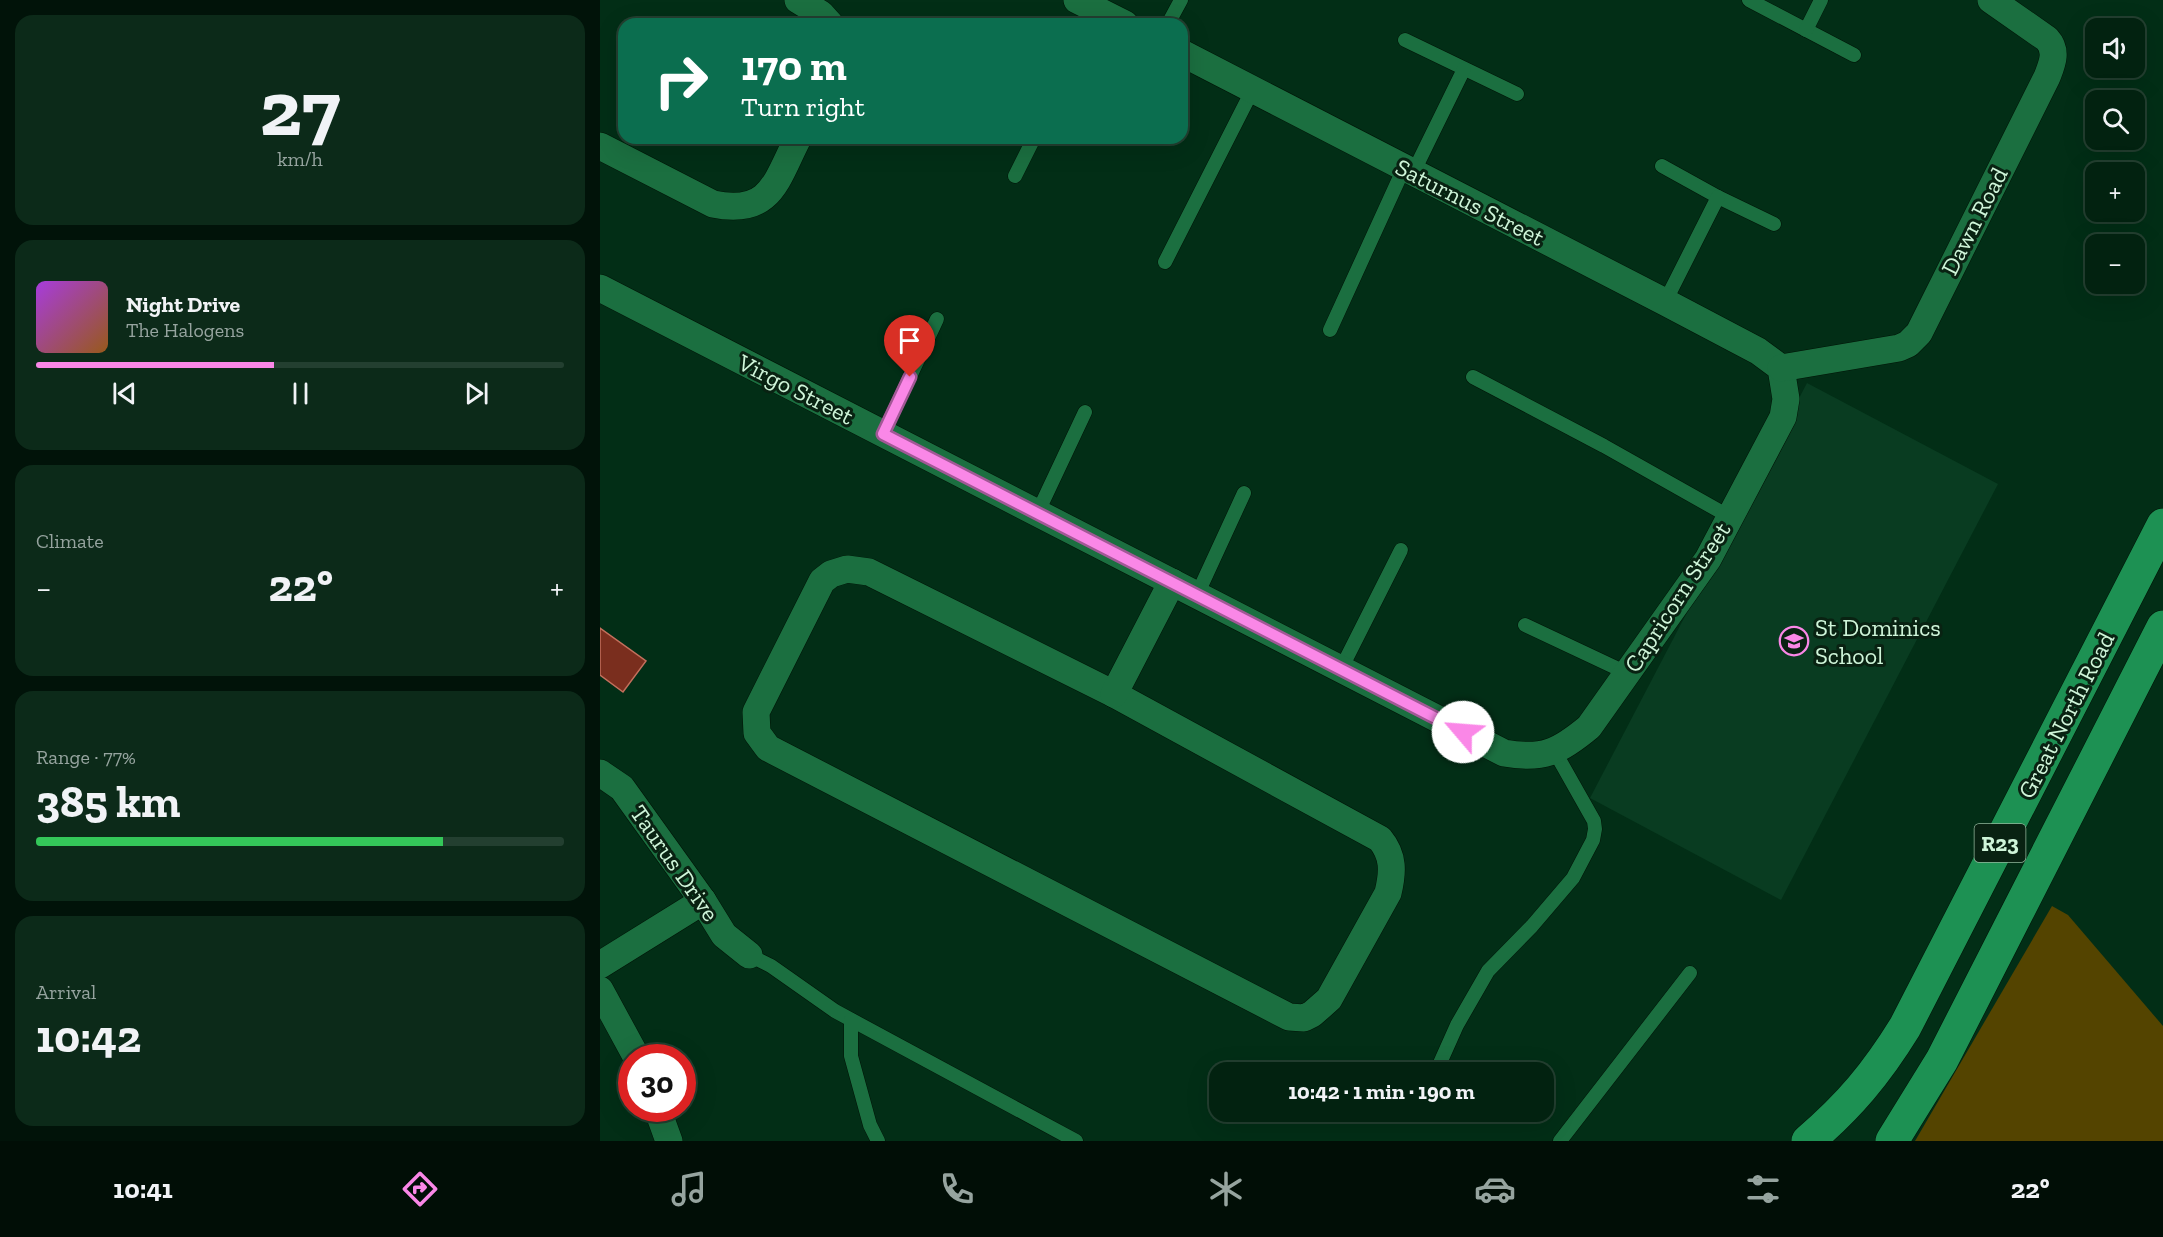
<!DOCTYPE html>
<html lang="en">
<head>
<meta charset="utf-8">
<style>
	:root { --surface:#022210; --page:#0c2a19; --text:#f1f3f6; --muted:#96a49f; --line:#233f30; --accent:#fa87e7 }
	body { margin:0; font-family:"Zilla Slab",serif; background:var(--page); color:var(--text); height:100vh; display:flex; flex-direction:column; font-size:22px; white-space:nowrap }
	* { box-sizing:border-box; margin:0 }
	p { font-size:20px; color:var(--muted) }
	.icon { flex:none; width:33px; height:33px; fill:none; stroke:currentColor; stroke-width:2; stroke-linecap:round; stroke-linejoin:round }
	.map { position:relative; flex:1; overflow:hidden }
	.details { display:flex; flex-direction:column; gap:15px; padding:15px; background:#011309; width:600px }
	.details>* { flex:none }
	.hud { position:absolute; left:18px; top:18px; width:570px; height:126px; border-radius:18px; box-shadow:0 6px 24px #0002,0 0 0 2px var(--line); background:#0b6e4f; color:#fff; overflow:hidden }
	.controls { position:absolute; left:1485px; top:18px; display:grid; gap:12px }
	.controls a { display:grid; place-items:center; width:60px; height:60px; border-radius:12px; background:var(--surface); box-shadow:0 6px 24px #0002,0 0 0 2px var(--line); font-size:30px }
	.speed { position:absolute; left:18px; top:1044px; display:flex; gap:12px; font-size:30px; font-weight:700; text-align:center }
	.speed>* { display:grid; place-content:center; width:78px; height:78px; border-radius:50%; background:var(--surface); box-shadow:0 6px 24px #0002,0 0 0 2px var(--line); line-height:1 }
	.speed .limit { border:9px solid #d22; background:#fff; color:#111 }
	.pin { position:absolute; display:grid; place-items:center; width:51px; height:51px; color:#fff; margin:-62px -26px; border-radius:50% 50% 50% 0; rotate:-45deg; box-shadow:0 0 6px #0007 }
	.pin .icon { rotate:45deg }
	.me { position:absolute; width:66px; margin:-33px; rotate:297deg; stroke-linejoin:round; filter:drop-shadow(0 0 4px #0008) }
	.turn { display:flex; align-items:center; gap:21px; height:126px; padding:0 24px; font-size:27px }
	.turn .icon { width:78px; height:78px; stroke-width:2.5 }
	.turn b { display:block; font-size:42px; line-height:51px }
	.big { font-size:45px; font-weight:700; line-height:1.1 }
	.details .card { flex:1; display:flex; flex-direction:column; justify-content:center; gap:9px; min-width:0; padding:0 21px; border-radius:18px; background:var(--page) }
	.details .dial { align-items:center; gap:0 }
	.dial b { font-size:78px; line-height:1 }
	.song { display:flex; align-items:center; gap:18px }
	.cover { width:72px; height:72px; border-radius:9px; background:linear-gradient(135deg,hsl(280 70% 55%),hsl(30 70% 35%)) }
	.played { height:6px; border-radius:3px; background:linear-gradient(90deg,var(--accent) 45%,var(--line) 45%) }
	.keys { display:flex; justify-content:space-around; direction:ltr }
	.heat { display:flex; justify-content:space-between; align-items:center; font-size:33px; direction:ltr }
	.charge { height:9px; border-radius:4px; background:linear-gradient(90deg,#34c759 77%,var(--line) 0) }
	.trip { position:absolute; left:609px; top:1062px; width:345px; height:60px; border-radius:18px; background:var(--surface); box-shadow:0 6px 24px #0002,0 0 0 2px var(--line); font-weight:700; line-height:60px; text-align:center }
	.tab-bar { display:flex; height:96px; justify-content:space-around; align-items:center; background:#010e06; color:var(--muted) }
	.tab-bar .icon { width:42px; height:42px }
	.tab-bar .selected { color:var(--accent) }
	.tab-bar b { font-size:27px; color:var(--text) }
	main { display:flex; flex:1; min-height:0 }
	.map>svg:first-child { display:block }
</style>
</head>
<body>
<main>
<section class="details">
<div class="card dial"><b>27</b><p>km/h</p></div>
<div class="card">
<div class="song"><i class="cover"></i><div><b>Night Drive</b><p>The Halogens</p></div></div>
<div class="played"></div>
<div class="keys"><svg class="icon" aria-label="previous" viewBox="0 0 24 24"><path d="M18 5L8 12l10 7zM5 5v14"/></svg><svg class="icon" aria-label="pause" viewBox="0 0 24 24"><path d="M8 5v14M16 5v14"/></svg><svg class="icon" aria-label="next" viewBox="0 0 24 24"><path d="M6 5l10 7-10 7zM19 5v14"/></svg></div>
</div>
<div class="card"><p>Climate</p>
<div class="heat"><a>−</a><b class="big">22°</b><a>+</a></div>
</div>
<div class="card"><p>Range · 77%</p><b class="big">385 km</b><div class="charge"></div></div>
<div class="card"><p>Arrival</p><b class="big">10:42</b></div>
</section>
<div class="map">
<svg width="1563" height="1141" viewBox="0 0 1563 1141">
	<rect width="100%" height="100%" fill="#022e16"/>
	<path fill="#093c21" d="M 1207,383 L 1398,484 L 1181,900 L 990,798 Z"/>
	<path fill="#544400" d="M 1452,906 L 1468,915 L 1563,1026 L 1563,1141 L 1315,1141 Z"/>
	<path fill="#7a2e1e" stroke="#c3705d" stroke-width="1.5" d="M 0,628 L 46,661 L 23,692 L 0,675 Z"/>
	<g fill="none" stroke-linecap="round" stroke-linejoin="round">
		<g stroke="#001406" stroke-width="15">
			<g id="lane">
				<path d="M 1149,0 L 1254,55"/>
				<path d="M 568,24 L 581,0"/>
				<path d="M 1206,30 L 1221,0"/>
				<path d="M 805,40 L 917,94"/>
				<path d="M 1062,166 L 1118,197 L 1174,224"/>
				<path d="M 813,173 L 864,69"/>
				<path d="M 415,176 L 434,138"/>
				<path d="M 565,262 L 653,89"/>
				<path d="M 1065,302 L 1118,197"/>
				<path d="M 730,330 L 804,168"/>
				<path d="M 873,377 L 1004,446 L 1130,517"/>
				<path d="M 283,434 L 337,319"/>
				<path d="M 437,514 L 485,412"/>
				<path d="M 597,595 L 644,493"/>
				<path d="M 925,625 L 1027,673"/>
				<path d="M 741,669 L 801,550"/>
				<path d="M 149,955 L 171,966 L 235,1011 L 476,1141"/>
				<path d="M 251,1020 L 251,1056 L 270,1125 L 278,1141"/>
				<path d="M 836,1072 L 857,1025 L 888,971 L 932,926 L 973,878 L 993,840 L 995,829 L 994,821 L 955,752"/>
				<path d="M 960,1141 L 1090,973"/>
			</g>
		</g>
		<g stroke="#001406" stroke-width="28">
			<g id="street">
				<path d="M 198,0 L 221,14 L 230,24"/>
				<path d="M 477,0 L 525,24"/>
				<path d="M 0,146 L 113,204 C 171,216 176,181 198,138"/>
				<path d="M 0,288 L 904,753 C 943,760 959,752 989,727 L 1108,559 L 1183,417 L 1186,399 L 1181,368 L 1158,351 L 1065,302 L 582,53"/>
				<path d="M 1181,368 L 1299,348 L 1308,344 L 1319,333 L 1447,77 C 1452,64 1458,51 1447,39 L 1391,0"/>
				<path d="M 247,569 L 269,572 L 514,694 L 780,839 C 794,856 793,872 788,893 L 729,999 L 712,1014 L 704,1018 L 689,1017 L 168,748 L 157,733 L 156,712 L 222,581 L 231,574 Z"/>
				<path d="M 514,694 L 572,582"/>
				<path d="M 0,773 L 22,788 L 103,901 L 124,935 L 149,955"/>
				<path d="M 0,965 L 103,901"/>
				<path d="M 0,990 L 37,1058"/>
				<path d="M 57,1108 L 69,1141"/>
			</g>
		</g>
		<g stroke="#001406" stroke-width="34">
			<g id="primary">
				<path d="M 1208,1141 C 1249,1106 1276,1074 1305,1027 L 1563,525"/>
				<path d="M 1292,1141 L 1342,1060 L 1563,627"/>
			</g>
		</g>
		<use href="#lane" stroke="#1b6f40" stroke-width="14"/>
		<use href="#street" stroke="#1b6f40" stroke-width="27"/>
		<use href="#primary" stroke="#1d9153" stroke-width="33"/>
	</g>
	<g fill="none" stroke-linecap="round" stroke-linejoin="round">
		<g stroke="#a25896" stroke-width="15">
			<path id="route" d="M 310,377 L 283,434 L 863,732"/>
		</g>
		<use href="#route" stroke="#fa87e7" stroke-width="10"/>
	</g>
	<defs>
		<g id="school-ring" transform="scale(1.5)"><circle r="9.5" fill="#092212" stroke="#fa87e7" stroke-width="1.5"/><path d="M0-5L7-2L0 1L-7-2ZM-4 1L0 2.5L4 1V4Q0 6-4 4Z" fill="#fa87e7"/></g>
	</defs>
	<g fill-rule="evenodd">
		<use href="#school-ring" x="1194" y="641"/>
	</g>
	<g text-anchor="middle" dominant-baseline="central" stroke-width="6" stroke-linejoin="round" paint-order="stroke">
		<rect fill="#092212" stroke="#94b69d" stroke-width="1.5" x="1374.5" y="824" width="51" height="38" rx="4.5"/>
		<g font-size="22" font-weight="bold" fill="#cff5d9">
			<text x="1400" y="843">R23</text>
		</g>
		<g font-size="24" fill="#cff5d9" stroke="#092212">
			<text transform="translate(870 202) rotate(27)">Saturnus Street</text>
			<text transform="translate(1374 221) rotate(-63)">Dawn Road</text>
			<text transform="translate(196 389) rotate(27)">Virgo Street</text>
			<text transform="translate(1077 597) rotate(-57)">Capricorn Street</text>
			<text transform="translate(1466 715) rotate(-63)">Great North Road</text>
			<text transform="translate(75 863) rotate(55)">Taurus Drive</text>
		</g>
		<g font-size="24" fill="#cff5d9" stroke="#092212" text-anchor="start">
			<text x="1215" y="627">St Dominics<tspan x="1215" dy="28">School</tspan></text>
		</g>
	</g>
</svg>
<div class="controls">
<a><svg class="icon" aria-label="sound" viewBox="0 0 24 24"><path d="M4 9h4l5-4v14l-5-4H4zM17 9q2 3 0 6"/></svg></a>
<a><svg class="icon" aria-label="search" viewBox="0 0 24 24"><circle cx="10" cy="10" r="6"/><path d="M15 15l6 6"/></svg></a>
<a>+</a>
<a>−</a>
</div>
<div class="speed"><div class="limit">30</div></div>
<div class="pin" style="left:310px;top:377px;background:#d93025"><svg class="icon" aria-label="arrive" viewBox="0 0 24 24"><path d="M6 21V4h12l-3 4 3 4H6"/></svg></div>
<svg class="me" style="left:863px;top:732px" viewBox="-20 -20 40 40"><circle r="19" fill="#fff"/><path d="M0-13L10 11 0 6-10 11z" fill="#fa87e7"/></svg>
<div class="trip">10:42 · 1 min · 190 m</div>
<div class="hud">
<div class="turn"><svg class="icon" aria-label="right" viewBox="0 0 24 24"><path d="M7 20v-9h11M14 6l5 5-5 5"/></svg><div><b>170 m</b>Turn right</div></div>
</div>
</div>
</main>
<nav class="tab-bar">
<b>10:41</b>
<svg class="icon selected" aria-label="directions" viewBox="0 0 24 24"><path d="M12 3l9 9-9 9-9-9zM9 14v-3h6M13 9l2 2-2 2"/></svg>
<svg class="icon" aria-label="music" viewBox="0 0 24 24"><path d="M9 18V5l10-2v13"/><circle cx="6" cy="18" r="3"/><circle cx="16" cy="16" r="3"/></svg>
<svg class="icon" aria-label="phone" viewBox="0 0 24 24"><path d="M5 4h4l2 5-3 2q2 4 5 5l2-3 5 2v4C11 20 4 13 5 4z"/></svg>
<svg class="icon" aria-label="climate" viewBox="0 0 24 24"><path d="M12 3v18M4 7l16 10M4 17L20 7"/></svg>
<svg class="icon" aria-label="car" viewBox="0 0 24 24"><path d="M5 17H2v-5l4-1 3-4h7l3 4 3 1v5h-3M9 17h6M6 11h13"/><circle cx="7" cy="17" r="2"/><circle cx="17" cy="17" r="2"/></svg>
<svg class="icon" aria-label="filters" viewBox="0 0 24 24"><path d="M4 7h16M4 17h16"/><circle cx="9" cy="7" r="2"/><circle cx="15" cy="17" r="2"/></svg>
<b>22°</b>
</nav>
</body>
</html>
